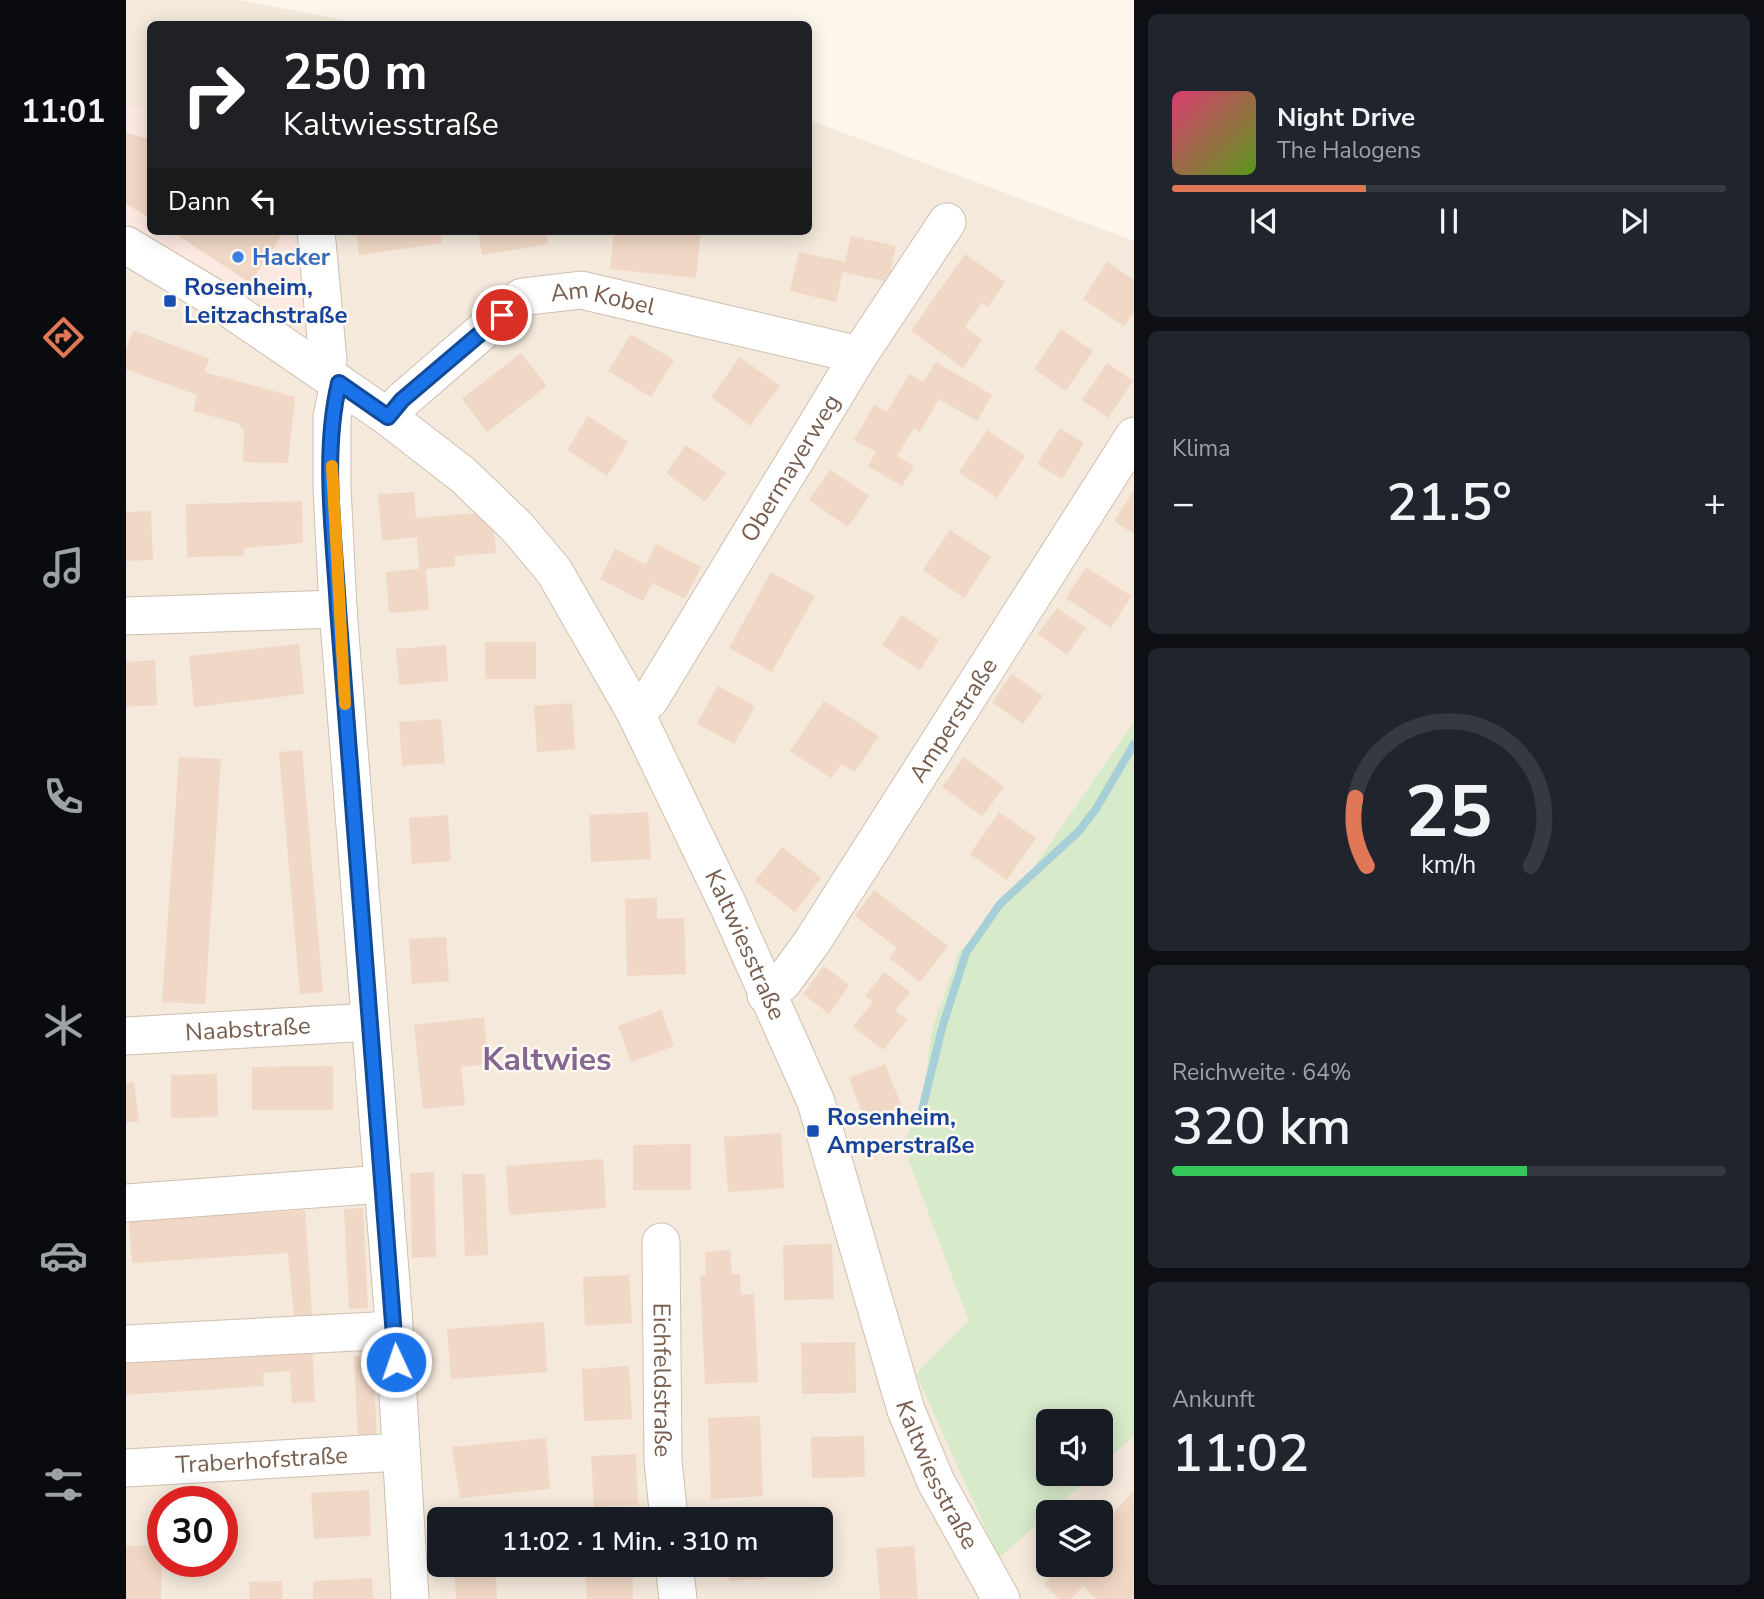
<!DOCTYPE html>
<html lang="de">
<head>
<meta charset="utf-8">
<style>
	:root { --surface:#171b24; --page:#20242c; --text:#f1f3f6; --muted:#9ea1a6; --line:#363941; --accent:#e07858 }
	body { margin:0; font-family:"Nunito Sans",sans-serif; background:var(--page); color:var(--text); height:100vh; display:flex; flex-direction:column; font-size:26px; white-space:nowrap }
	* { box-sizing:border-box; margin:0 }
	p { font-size:23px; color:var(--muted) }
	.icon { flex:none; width:38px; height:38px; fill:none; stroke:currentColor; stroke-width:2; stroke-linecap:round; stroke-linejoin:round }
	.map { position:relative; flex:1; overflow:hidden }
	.panel { display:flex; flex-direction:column; gap:14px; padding:14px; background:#0d0f14; width:630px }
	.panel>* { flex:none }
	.hud { position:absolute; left:21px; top:21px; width:665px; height:214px; border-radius:10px; box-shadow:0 4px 18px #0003; background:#202124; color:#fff; overflow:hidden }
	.controls { position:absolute; left:910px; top:1409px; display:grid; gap:14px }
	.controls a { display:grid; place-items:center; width:77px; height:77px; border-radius:10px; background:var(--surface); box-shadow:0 4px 18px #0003; font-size:35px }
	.speed { position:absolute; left:21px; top:1486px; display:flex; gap:14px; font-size:35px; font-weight:700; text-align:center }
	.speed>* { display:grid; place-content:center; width:91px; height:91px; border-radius:50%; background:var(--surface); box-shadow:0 4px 18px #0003; line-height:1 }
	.speed .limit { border:10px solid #d22; background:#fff; color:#111 }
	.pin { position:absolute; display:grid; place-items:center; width:60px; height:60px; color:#fff; margin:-30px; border:4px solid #fff; border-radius:50%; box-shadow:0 2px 7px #0007 }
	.me { position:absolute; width:77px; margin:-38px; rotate:357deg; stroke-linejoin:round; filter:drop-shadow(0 0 5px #0008) }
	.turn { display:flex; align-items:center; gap:24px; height:147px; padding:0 21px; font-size:32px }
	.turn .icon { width:91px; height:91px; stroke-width:2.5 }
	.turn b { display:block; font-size:49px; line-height:60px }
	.then { display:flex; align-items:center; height:66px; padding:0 21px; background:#0003; gap:14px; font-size:26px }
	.big { font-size:52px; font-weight:600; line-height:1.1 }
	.panel .widget { flex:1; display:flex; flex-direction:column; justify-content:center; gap:10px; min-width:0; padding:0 24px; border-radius:10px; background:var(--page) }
	.panel .dial { align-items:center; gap:0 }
	.dial svg { height:182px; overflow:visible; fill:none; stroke:var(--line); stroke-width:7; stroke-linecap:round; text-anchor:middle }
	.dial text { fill:var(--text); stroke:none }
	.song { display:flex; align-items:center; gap:21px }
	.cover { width:84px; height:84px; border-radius:10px; background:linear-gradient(135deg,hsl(340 70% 55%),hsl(90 70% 35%)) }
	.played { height:7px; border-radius:4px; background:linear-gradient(90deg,var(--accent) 35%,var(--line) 35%) }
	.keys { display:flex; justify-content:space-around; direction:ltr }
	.heat { display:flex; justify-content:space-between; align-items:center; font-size:38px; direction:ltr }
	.charge { height:10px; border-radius:5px; background:linear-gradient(90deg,#34c759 64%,var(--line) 0) }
	.trip { position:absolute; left:301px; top:1507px; width:406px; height:70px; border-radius:10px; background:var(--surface); box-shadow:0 4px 18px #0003; font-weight:600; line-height:70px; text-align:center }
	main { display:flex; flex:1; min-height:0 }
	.tab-bar { display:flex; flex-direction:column; width:126px; justify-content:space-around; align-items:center; background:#090b0e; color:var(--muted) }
	.tab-bar .icon { width:49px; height:49px }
	.tab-bar .active { color:var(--accent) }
	.tab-bar b { font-size:32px; color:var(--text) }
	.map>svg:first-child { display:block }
</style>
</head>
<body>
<main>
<nav class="tab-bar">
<b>11:01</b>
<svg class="icon active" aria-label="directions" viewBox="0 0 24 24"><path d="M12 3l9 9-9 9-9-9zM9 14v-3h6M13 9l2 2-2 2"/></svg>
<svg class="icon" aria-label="music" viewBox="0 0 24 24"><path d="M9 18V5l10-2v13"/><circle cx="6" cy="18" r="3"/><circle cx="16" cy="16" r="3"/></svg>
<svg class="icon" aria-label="phone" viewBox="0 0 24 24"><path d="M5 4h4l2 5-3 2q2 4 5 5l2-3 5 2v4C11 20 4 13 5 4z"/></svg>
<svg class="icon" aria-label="climate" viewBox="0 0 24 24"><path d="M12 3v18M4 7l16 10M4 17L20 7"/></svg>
<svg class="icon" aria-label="car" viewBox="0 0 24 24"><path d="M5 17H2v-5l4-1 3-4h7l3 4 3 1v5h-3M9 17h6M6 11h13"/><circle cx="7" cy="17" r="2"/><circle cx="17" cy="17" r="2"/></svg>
<svg class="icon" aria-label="filters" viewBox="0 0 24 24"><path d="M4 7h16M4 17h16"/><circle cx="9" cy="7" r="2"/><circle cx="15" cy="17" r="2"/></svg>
</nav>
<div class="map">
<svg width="1008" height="1599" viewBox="0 0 1008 1599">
	<rect width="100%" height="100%" fill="#fcf6ec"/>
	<g fill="#f4e9db" fill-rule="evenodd">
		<path d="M 0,0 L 114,0 L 237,24 L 24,24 L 24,111 L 0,105 Z"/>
		<path d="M 683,120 L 1008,241 L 1008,722 L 895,885 L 833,952 L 806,1029 L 794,1114 L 776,1143 L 844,1322 L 790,1374 L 873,1557 L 922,1514 L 922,1564 L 975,1564 L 975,1512 L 924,1512 L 967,1474 L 975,1474 L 975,1466 L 1008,1436 L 1008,1599 L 0,1599 L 0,221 L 184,331 L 180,231 L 682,231 ZM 37,1502 L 96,1502 L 96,1561 L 37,1561 ZM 313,1519 L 695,1519 L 695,1564 L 313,1564 Z"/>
	</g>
	<path fill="#fce9e1" d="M 0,105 L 24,111 L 24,231 L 180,231 L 184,331 L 0,221 Z"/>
	<path fill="#d7eaca" d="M 1008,722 L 1008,1436 L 975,1466 L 975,1421 L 922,1421 L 922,1474 L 967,1474 L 873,1558 L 790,1374 L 843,1321 L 776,1143 L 794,1114 L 806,1029 L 833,952 L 895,885 Z"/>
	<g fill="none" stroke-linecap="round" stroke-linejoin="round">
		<path stroke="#a7cfd7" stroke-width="8" d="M 796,1110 L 816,1028 L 840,953 L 874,904 L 953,831 L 970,809 L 1008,744"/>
	</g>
	<g fill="#f1d7c5">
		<path d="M 0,133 L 24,139 L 24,218 L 0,204 Z"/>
		<path d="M 45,231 L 158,231 L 124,283 Z"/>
		<path d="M 230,231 L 314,231 L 316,243 L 233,255 Z"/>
		<path d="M 352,231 L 420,231 L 422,244 L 356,255 Z"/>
		<path d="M 488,231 L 575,231 L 570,278 L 484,269 Z"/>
		<path d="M 725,236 L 770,246 L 762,282 L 717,272 L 710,302 L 664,291 L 673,252 L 719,262 Z"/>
		<path d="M 839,254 L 879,282 L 862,307 L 856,303 L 839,327 L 856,340 L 837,368 L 785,331 Z"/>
		<path d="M 981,262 L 1008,280 L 1008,312 L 998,326 L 957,299 Z"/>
		<path d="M 935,329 L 967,351 L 940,391 L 908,369 Z"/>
		<path d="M 7,330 L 84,359 L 78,372 L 169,397 L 162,463 L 117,462 L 118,430 L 111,423 L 67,411 L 71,395 L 0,369 L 0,350 Z"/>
		<path d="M 505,334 L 548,360 L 525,397 L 482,371 Z"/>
		<path d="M 395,353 L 421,386 L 361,432 L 336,399 Z"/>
		<path d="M 614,357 L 654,386 L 624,426 L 585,397 Z"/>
		<path d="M 810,362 L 866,395 L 851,421 L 813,399 L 794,432 L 788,428 L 771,456 L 788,466 L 776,486 L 742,466 L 750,452 L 728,440 L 748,405 L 761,412 L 783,374 L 797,382 Z"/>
		<path d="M 981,363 L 1007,381 L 982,418 L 956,400 Z"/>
		<path d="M 462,416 L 502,442 L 481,476 L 441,450 Z"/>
		<path d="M 934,428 L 958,443 L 936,479 L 911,464 Z"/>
		<path d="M 861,430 L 899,456 L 871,498 L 833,472 Z"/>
		<path d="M 560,445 L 600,473 L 579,502 L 540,473 Z"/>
		<path d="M 704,470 L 743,496 L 722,527 L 683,500 Z"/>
		<path d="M 1008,490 L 1008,534 L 988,521 Z"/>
		<path d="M 288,492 L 290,518 L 367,512 L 370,553 L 329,556 L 329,566 L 300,569 L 303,610 L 263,613 L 260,572 L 293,569 L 291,537 L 256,541 L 252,494 Z"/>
		<path d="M 176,501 L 177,543 L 118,548 L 118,556 L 61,557 L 60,504 Z"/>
		<path d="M 25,511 L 27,560 L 0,561 L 0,512 Z"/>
		<path d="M 824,530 L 865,557 L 838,598 L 797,570 Z"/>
		<path d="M 530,544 L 575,567 L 559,599 L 526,583 L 517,601 L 474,579 L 489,549 L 520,565 Z"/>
		<path d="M 960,567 L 1005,596 L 985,628 L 940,598 Z"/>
		<path d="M 645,572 L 689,596 L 646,672 L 603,648 Z"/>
		<path d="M 931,608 L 960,628 L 941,655 L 912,634 Z"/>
		<path d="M 776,615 L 813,640 L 794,670 L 756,645 Z"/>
		<rect x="359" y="642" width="51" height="37"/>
		<path d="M 173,644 L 178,694 L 68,707 L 63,656 Z"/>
		<path d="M 320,645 L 322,681 L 273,685 L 270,649 Z"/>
		<path d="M 29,660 L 31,705 L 0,707 L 0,662 Z"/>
		<path d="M 886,674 L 917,696 L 897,724 L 866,702 Z"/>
		<path d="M 592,686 L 629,706 L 608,744 L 571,723 Z"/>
		<path d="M 698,701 L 753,736 L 729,772 L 715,764 L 705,778 L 664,751 Z"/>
		<path d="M 446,703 L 449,749 L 411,752 L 408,706 Z"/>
		<path d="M 315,719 L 319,763 L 276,766 L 273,722 Z"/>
		<path d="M 176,750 L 197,992 L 174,994 L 153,752 Z"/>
		<path d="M 53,757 L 95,759 L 79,1004 L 36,1002 Z"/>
		<path d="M 838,757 L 878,787 L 856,816 L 816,787 Z"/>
		<path d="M 522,812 L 525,859 L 465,862 L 463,815 Z"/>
		<path d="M 873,812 L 910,838 L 881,880 L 844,854 Z"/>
		<path d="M 322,815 L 325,861 L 286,864 L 283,818 Z"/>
		<path d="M 656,847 L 695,878 L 669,912 L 629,881 Z"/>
		<path d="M 748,890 L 822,946 L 794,982 L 763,958 L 771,948 L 729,916 Z"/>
		<path d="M 531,898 L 531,919 L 558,918 L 560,974 L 501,976 L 499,899 Z"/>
		<path d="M 320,937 L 323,981 L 286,984 L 283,939 Z"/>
		<path d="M 698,966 L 723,985 L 703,1014 L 677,994 Z"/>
		<path d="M 758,972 L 784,992 L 769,1011 L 781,1020 L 757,1050 L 727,1027 L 747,1002 L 739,996 Z"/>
		<path d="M 535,1010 L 548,1046 L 505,1062 L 492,1026 Z"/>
		<path d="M 358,1017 L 362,1064 L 335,1067 L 339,1105 L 297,1109 L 288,1025 Z"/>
		<path d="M 759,1064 L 776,1107 L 739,1121 L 723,1078 Z"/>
		<path d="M 207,1066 L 207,1110 L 126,1110 L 126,1067 Z"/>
		<path d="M 91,1074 L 92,1117 L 45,1118 L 45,1075 Z"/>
		<path d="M 8,1082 L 13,1121 L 0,1123 L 0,1083 Z"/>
		<path d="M 655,1133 L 658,1188 L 602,1192 L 598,1137 Z"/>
		<path d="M 565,1144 L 565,1190 L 507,1190 L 507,1145 Z"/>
		<path d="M 477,1159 L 480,1208 L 383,1215 L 380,1166 Z"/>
		<path d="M 308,1172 L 310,1257 L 286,1258 L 284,1173 Z"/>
		<path d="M 336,1174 L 359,1174 L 362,1255 L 339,1256 Z"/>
		<path d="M 237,1208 L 242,1308 L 223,1309 L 218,1209 Z"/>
		<path d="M 179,1210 L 186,1315 L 168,1317 L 162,1253 L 6,1263 L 3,1221 Z"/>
		<path d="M 706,1244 L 708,1299 L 658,1300 L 657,1245 Z"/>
		<path d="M 604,1250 L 606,1274 L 614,1274 L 615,1295 L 628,1294 L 632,1382 L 579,1384 L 574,1276 L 580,1275 L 579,1252 Z"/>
		<path d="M 503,1275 L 506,1323 L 459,1326 L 457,1277 Z"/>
		<path d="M 418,1322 L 421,1372 L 325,1379 L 321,1329 Z"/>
		<path d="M 729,1342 L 730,1393 L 676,1394 L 675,1343 Z"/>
		<path d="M 186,1343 L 189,1402 L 166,1403 L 164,1371 L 137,1373 L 138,1386 L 0,1395 L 0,1355 Z"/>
		<path d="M 247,1355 L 251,1440 L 232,1440 L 228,1356 Z"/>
		<path d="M 503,1366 L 506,1419 L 458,1421 L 456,1369 Z"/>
		<path d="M 634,1416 L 637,1496 L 585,1499 L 582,1418 Z"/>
		<path d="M 738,1436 L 739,1477 L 686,1478 L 685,1437 Z"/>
		<path d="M 420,1438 L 424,1489 L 334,1498 L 326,1447 Z"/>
		<path d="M 510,1454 L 512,1505 L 468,1507 L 465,1456 Z"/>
		<path d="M 243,1490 L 245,1536 L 188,1539 L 185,1493 Z"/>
		<path d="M 1008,1491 L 1008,1595 L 1004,1599 L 970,1599 L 957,1586 L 945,1599 L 933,1599 L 918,1584 L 937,1564 L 975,1564 L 975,1526 Z"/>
		<path d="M 0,1546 L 36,1546 L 35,1599 L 0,1599 Z"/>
		<path d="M 788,1546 L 792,1599 L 754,1599 L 750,1548 Z"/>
		<path d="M 328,1564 L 369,1564 L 371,1599 L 330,1599 Z"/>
		<path d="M 459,1564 L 506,1564 L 507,1599 L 461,1599 Z"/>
		<path d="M 603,1564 L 638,1564 L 639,1579 L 603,1581 Z"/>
		<path d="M 246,1578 L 247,1599 L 187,1599 L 187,1581 Z"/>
		<path d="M 156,1581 L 157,1599 L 124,1599 L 123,1582 Z"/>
	</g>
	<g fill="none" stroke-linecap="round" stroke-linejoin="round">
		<g stroke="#cfbfb1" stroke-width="39">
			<g id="minor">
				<path d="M 190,231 L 202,360 L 198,372"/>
				<path id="s1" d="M 0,245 L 85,296 L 262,417 L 337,475 L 391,527 L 428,571 L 508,710 L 602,905 L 690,1102 L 780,1410 L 810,1482 L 875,1599"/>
				<path d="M 213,383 L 206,417 L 206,487 L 212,609 L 267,1310 L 284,1599"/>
				<path id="s2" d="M 262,417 L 277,400 L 396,297 L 455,290 L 733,355"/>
				<path d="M 0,616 L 212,609"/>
				<path id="s3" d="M 508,710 L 523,701 L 733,355 L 821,222"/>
				<path id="s4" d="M 640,995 L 657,982 L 686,942 L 1008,436"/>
				<path id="s5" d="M 0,1036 L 244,1022"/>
				<path d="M 0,1203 L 257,1184"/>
				<path id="s6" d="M 535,1242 L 537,1461 L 543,1519"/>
				<path d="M 0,1344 L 268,1330"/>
				<path id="s7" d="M 0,1468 L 274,1452"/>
				<path d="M 548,1564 L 552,1599"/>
			</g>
		</g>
		<use href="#minor" stroke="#fff" stroke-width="37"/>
	</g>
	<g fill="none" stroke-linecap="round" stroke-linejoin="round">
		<g stroke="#114b97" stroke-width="18">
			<path id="route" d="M 270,1362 L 212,609 C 208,535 196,455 213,383 L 262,417 L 276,400 L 376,315"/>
		</g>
		<use href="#route" stroke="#1a73e8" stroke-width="12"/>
		<path stroke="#f59e0b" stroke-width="12" d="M 206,466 L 219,704"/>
	</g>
	<circle fill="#3f7fe0" stroke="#fefaf3" stroke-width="2.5" cx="112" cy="257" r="7"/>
	<g fill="#1a4fb4" stroke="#fefaf3" stroke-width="2.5">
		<rect x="37" y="294" width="14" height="14" rx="3.5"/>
		<rect x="680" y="1124" width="14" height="14" rx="3.5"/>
	</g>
	<g text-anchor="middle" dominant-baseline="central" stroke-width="5" stroke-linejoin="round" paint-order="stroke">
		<g font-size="24" font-weight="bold" fill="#366cbe" stroke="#fefaf3" text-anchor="start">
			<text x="126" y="257">Hacker</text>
		</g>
		<g font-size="24" font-weight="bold" fill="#164399" stroke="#fefaf3" text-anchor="start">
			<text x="58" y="287">Rosenheim,<tspan x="58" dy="28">Leitzachstraße</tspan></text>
			<text x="701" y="1117">Rosenheim,<tspan x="701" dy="28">Amperstraße</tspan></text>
		</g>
		<g font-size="24" fill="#785e4f" stroke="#fefaf3">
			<text stroke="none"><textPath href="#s2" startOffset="262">Am Kobel</textPath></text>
			<text stroke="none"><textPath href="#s3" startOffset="290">Obermayerweg</textPath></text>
			<text stroke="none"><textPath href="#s4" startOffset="334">Amperstraße</textPath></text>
			<text stroke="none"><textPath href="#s1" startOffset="961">Kaltwiesstraße</textPath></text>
			<text stroke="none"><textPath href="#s5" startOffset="122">Naabstraße</textPath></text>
			<text stroke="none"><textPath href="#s6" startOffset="138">Eichfeldstraße</textPath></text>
			<text stroke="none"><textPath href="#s7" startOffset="136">Traberhofstraße</textPath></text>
			<text stroke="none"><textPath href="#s1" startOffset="1526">Kaltwiesstraße</textPath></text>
		</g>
		<g font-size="32" font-weight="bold" fill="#856792" stroke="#fefaf3">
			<text x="421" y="1059">Kaltwies</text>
		</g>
	</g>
</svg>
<div class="controls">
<a><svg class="icon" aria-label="sound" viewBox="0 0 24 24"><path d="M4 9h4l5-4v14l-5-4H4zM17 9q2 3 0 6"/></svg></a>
<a><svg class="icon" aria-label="layers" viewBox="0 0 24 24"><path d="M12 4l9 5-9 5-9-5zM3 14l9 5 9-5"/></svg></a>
</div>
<div class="speed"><div class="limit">30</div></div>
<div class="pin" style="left:376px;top:315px;background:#d93025"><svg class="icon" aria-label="arrive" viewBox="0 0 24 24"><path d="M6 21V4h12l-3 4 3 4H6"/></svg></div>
<svg class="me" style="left:270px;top:1362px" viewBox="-20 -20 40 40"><circle r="17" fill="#1a73e8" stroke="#fff" stroke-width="3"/><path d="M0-11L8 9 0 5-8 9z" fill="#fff"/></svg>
<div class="trip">11:02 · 1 Min. · 310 m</div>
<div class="hud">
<div class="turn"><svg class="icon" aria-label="right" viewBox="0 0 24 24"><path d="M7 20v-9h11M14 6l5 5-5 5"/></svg><div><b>250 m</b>Kaltwiesstraße</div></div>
<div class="then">Dann<svg class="icon" aria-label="left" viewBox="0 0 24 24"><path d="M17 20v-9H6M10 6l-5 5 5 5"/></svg></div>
</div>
</div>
<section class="panel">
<div class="widget">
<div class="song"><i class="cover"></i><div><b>Night Drive</b><p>The Halogens</p></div></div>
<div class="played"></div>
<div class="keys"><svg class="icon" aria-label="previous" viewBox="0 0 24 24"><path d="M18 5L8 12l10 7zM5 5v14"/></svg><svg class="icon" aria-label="pause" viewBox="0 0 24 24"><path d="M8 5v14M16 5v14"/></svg><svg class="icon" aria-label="next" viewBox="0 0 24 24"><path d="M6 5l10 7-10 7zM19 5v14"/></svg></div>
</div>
<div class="widget"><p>Klima</p>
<div class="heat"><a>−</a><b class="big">21.5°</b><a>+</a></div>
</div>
<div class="widget dial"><svg viewBox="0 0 100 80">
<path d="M14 69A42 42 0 1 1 86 69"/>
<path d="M14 69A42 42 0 0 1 9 39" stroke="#e07858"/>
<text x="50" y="56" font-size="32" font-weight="700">25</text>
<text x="50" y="72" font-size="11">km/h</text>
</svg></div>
<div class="widget"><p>Reichweite · 64%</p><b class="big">320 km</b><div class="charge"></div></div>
<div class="widget"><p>Ankunft</p><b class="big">11:02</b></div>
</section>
</main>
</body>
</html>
